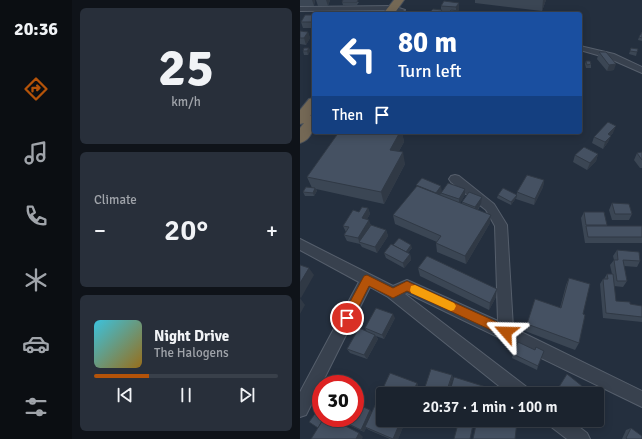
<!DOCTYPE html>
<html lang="en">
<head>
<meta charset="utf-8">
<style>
	:root { --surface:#1b232e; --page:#282f3a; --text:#f1f3f6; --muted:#a0a4aa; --line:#39404a; --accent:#b45309 }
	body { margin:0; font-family:Signika,sans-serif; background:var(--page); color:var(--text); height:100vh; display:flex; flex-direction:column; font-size:15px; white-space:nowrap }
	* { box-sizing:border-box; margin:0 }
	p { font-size:13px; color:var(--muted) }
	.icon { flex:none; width:22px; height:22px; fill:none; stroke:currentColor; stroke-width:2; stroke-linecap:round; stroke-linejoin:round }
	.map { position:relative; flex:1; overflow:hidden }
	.side { display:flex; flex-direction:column; gap:8px; padding:8px; background:#0f1319; width:228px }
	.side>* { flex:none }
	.hud { position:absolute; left:12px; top:12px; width:270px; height:122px; border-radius:4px; box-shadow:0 2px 10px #0003,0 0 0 1px var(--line); background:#1a4fa0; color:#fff; overflow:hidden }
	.speed { position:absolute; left:12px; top:375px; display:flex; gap:8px; font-size:20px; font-weight:700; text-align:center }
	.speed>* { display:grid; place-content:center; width:52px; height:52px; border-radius:50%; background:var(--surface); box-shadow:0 2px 10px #0003,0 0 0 1px var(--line); line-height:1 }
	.speed .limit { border:6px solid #d22; background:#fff; color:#111 }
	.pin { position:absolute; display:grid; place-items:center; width:34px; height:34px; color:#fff; margin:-17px; border:2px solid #fff; border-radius:50%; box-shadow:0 1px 4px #0007 }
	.me { position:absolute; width:44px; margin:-22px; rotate:295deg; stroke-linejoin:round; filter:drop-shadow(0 0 3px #0008) }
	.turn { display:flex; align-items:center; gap:14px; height:84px; padding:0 20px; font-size:18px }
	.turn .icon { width:52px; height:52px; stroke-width:2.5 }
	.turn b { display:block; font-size:28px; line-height:34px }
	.then { display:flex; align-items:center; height:38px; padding:0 20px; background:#0003; gap:8px; font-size:15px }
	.big { font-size:30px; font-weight:600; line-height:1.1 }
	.side .widget { flex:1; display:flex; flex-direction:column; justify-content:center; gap:6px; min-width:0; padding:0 14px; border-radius:6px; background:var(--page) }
	.side .dial { align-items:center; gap:0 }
	.dial b { font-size:52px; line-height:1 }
	.song { display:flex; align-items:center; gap:12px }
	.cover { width:48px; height:48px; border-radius:6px; background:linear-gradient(135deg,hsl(190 70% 55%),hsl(40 70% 35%)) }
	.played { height:4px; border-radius:2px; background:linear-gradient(90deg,var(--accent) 30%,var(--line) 30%) }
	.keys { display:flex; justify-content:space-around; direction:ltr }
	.heat { display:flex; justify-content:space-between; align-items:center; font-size:22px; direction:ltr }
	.trip { position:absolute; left:76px; top:387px; width:228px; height:40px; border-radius:4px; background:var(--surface); box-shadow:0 2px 10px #0003,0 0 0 1px var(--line); font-weight:600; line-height:40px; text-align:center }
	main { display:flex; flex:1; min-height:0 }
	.tabs { display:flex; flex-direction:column; width:72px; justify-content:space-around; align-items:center; background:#0b0e12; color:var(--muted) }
	.tabs .icon { width:28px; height:28px }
	.tabs .current { color:var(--accent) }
	.tabs b { font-size:18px; color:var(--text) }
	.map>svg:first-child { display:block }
</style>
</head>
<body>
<main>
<nav class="tabs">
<b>20:36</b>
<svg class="icon current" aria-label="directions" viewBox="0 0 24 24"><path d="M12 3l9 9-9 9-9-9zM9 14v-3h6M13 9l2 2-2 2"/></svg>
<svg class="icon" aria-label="music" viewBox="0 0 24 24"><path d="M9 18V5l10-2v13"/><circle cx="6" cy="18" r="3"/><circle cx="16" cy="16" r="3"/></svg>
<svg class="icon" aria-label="phone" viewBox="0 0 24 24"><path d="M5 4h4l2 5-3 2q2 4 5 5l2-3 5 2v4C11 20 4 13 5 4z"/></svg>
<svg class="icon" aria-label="climate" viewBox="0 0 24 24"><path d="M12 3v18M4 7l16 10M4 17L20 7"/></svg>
<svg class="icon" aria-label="car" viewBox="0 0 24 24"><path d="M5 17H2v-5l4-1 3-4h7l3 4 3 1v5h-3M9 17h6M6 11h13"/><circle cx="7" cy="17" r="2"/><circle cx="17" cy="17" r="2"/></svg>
<svg class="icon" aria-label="filters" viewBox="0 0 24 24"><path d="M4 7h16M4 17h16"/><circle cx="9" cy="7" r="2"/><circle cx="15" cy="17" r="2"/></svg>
</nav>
<section class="side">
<div class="widget dial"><b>25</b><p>km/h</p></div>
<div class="widget"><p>Climate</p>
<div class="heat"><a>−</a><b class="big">20°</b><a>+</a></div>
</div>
<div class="widget">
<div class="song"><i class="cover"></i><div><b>Night Drive</b><p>The Halogens</p></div></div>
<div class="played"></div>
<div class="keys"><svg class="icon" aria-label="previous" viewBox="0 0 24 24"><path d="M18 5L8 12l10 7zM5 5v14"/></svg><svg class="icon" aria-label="pause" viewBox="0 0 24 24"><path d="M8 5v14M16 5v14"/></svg><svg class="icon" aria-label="next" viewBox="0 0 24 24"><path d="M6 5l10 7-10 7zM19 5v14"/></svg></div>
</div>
</section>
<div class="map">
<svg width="342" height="439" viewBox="0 0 342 439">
	<rect width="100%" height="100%" fill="#242f3e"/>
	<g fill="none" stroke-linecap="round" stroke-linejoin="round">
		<g stroke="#565f6c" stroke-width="2">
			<g id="minor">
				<path d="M 93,6 L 105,10 L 101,12 L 93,10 L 0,11 L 0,7 Z"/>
				<path d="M 280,46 L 314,54 L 342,67 L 342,73 L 308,58 L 280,50 Z"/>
				<path d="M 155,175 L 159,176 L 194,204 L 207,225 L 213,328 L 342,391 L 342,407 L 107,293 L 105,294 L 228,388 L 230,394 L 209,394 L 88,297 L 70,287 L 6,415 L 0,417 L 0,392 L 59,282 L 0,250 L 0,239 L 93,286 L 107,280 L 198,321 L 195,226 L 186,210 L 151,182 L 149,179 L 151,176 Z"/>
				<path d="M 248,420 L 270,420 L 287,433 L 290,439 L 267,439 L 250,426 Z"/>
			</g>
		</g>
		<g stroke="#434c59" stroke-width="2">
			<g id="highway">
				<path d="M 94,0 L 104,0 L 94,14 L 83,14 Z"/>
				<path d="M 14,98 L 14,111 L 10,116 L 14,115 C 14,127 13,139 0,143 L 0,128 L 4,123 L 0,124 L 0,110 L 9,99 Z"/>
			</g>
		</g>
		<use href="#minor" fill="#38414e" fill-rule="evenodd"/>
		<use href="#highway" fill="#746855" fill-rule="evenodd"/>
	</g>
	<g fill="#3b4654">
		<path d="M 0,0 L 15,0 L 14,6 L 0,6 Z"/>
		<path d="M 16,0 L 30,0 L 28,6 L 18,6 Z"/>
		<path d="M 175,0 L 246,0 L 242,11 L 175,3 Z"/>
		<path d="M 144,1 L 159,9 L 158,11 L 159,11 L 159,14 L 148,14 L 149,13 L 142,12 L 142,14 L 128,14 L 141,10 L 141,6 Z"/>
		<path d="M 42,2 L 59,2 L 57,5 L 43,5 Z"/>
		<path d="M 14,15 L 14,28 L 3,28 L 1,22 Z"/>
		<path d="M 0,31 L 8,32 L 10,38 L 6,45 L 0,44 Z"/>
		<path d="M 342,32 L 342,41 L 338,40 L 339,37 Z"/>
		<path d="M 9,48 L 10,51 L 8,55 L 4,55 L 3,51 Z"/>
		<path d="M 331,48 L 337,52 L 336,56 L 329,54 Z"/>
		<path d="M 299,52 L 314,70 L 307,71 L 297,59 Z"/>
		<path d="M 286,61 L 291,64 L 291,68 L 286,68 L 285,64 Z"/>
		<path d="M 39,132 L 102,132 L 104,142 L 99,151 L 105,164 L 84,204 L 16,189 L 17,191 L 14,196 L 5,196 L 3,192 L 12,188 L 7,177 Z"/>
		<path d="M 313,133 L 310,136 L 308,142 L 303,149 L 292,143 L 294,137 Z"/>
		<path d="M 342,152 L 342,168 L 340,168 L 334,160 L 337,153 Z"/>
		<path d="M 298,154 L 296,161 L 287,170 L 273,162 L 275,155 Z"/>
		<path d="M 244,180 L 243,187 L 234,205 L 216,199 L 217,192 Z"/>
		<path d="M 165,189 L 165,195 L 160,203 L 162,203 L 162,202 L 181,204 L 178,210 L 190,223 L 166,264 L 137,252 L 136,243 L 137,242 L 95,224 L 93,215 L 142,192 Z"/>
		<path d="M 198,195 L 217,195 L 216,198 L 211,205 L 197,198 Z"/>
		<path d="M 312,203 L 332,214 L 329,220 L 312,220 L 309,210 Z"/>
		<path d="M 68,208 L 70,214 L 67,219 L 71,225 L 86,230 L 88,236 L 77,253 L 62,247 L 60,244 L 47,241 L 44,235 L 46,232 L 43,226 L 59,212 Z"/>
		<path d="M 284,212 L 307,225 L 307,226 L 342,226 L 342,243 L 285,243 L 281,218 Z"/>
		<path d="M 93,245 L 112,248 L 108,253 L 110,254 L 111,260 L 104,268 L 86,258 L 84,253 Z"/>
		<path d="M 317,250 L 340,261 L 337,267 L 324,266 L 327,281 L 323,287 L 314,286 L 316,301 L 330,304 L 342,306 L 342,322 L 303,318 L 300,284 L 303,279 L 304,279 L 307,274 L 312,274 L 310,265 L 314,260 L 313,256 Z"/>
		<path d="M 118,268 L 196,297 L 189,310 L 120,276 Z"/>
		<path d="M 269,278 L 283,314 L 279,343 L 275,350 L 225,331 L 235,299 L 260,308 L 266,285 Z"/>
		<path d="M 95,318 L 84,339 L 76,336 L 78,339 L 67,359 L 50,353 L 47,349 L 67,332 L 65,328 Z"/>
		<path d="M 235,350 L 238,366 L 237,370 L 212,358 L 213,354 Z"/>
		<path d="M 267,374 L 279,391 L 283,394 L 261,394 L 257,390 Z"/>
		<path d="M 152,375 L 153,378 L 148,394 L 139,394 L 126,390 L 125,387 Z"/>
		<path d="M 117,383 L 119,388 L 83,420 L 106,420 L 98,439 L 90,439 L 69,430 L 66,428 L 64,432 L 40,421 L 36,418 L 72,412 Z"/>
		<path d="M 331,428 L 342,439 L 322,439 L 326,430 Z"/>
	</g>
	<g fill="#303945">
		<path d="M 12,0 L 15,0 L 14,6 Z"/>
		<path d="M 26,0 L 30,0 L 28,6 Z"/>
		<path d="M 243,0 L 246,0 L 242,11 Z"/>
		<path d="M 159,3 L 159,9 L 156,14 L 156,7 Z"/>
		<path d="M 8,32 L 10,38 L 6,45 L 4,38 Z"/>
		<path d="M 9,48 L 10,51 L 8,55 L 7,51 Z"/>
		<path d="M 316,64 L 314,70 L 307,71 L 309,65 Z"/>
		<path d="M 316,126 L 313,133 L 306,141 L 308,134 Z"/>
		<path d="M 100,132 L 102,132 L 104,142 L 93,162 L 90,150 Z"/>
		<path d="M 311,136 L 308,142 L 303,149 L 305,142 Z"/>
		<path d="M 103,152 L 105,164 L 84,204 L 81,192 Z"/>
		<path d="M 298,154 L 296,161 L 287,170 L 290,163 Z"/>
		<path d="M 244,180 L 243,187 L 234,205 L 235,199 Z"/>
		<path d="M 141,186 L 142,192 L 137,199 L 136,193 Z"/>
		<path d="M 15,188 L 17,191 L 14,196 L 13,193 Z"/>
		<path d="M 165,189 L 165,195 L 159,205 L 159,199 Z"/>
		<path d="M 217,195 L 216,198 L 211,205 L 211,202 Z"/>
		<path d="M 182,197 L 181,204 L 175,213 L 175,207 Z"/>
		<path d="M 68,208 L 70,214 L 64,224 L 62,218 Z"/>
		<path d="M 191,215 L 190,223 L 166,264 L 165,256 Z"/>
		<path d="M 69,220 L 71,226 L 59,242 L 60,244 L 58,238 Z"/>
		<path d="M 86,230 L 88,236 L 77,253 L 75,247 Z"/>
		<path d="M 111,245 L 112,248 L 106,255 L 105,252 Z"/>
		<path d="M 110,254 L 111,260 L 104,268 L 103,263 Z"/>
		<path d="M 9,268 L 14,275 L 1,298 L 0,297 L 0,283 Z"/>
		<path d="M 197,289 L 196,297 L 189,310 L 190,303 Z"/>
		<path d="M 0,298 L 5,305 L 0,314 Z"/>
		<path d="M 93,314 L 95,318 L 84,339 L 82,335 Z"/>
		<path d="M 75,335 L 78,339 L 67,359 L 64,355 Z"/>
		<path d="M 152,375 L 153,378 L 148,394 L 147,394 Z"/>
		<path d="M 117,383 L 119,388 L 116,394 L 112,394 Z"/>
		<path d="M 70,410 L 73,413 L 64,432 L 61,430 Z"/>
		<path d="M 101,420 L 106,420 L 98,439 L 93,439 Z"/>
		<path d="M 59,433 L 63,437 L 62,439 L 56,439 Z"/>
	</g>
	<g fill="#455162" stroke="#303945">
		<path d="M 43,0 L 58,0 L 57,2 L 42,2 Z"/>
		<path d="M 144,1 L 159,3 L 156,7 L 141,6 Z"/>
		<path d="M 133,9 L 142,10 L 139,14 L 128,14 Z"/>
		<path d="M 151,10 L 159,11 L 156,14 L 148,14 Z"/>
		<path d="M 5,15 L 14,15 L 14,22 L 1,22 Z"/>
		<path d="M 0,31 L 8,32 L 4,38 L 0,38 Z"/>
		<path d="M 342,32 L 342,38 L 339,37 Z"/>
		<path d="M 4,48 L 9,48 L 7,51 L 3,51 Z"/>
		<path d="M 331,48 L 338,49 L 337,52 L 330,51 Z"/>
		<path d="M 299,52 L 306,52 L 316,64 L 309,65 Z"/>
		<path d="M 286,61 L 290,61 L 291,64 L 287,65 Z"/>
		<path d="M 308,122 L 316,126 L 308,134 L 311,136 L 305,142 L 294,137 Z"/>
		<path d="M 39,132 L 100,132 L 90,150 L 103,152 L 81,192 L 7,177 Z"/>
		<path d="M 284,147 L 298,154 L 290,163 L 275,155 Z"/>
		<path d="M 342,152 L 342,160 L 337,153 Z"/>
		<path d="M 227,175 L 244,180 L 235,199 L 217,192 Z"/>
		<path d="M 122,178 L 141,186 L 136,193 L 116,185 Z"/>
		<path d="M 148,183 L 165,189 L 159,199 L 141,193 Z"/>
		<path d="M 117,186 L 191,215 L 165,256 L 136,243 L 141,236 L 93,215 Z"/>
		<path d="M 6,187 L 15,188 L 13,193 L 3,192 Z"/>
		<path d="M 203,188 L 217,195 L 211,202 L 198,195 Z"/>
		<path d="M 169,192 L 182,197 L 175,207 L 162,202 Z"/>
		<path d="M 312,203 L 329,204 L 332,214 L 315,214 Z"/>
		<path d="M 62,207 L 68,208 L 62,218 L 69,220 L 58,238 L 44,235 L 49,227 L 43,226 L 53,210 L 59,212 Z"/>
		<path d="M 284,212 L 304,212 L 307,225 L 286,225 Z"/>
		<path d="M 71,225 L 86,230 L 75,247 L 59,242 Z"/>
		<path d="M 286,226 L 342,226 L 342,237 L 288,237 Z"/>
		<path d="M 99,238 L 111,245 L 106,252 L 93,245 Z"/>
		<path d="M 91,244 L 110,254 L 103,263 L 84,253 Z"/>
		<path d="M 317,250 L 339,252 L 340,261 L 323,260 L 327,281 L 317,281 L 314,260 L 318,260 Z"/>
		<path d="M 127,256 L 197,289 L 190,303 L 118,268 Z"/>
		<path d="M 0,265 L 9,268 L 0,283 Z"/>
		<path d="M 307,274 L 313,274 L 316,301 L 330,302 L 330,304 L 342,306 L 342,317 L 306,313 L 303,279 L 308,279 Z"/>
		<path d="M 269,278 L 290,284 L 283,314 L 285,315 L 279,343 L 227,324 L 235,299 L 261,308 Z"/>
		<path d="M 76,308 L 93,314 L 82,335 L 65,328 Z"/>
		<path d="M 59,328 L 75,335 L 64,355 L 47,349 Z"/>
		<path d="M 218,342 L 235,350 L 236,347 L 244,351 L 238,366 L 213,354 Z"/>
		<path d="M 131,369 L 152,375 L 146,393 L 125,387 Z"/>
		<path d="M 90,373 L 117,383 L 112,394 L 83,394 L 83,420 L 101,420 L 93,439 L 65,427 Z"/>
		<path d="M 267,374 L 282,386 L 279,391 L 283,394 L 268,394 L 259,387 Z"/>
		<path d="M 154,377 L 186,387 L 184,394 L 149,394 Z"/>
		<path d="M 194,386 L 211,392 L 210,394 L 192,394 Z"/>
		<path d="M 55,403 L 70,410 L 61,430 L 36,418 L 55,418 Z"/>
		<path d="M 17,411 L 21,414 L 21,418 L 24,418 L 18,428 L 9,422 Z"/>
		<path d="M 24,418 L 30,418 L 59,433 L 56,439 L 11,439 Z"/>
		<path d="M 159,420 L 174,420 L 170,439 L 154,439 Z"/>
		<path d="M 177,420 L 208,420 L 217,422 L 215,439 L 173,439 Z"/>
		<path d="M 331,428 L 342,436 L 342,439 L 327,439 L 326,438 Z"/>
	</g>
	<path fill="#b45309" stroke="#753606" d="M 67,275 L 93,288 L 107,281 L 111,283 L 210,328 L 212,332 L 210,335 L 206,337 L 107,291 L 93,298 L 69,286 L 51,322 L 47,323 L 43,322 L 42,318 L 43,315 L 64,276 Z"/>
	<path fill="#f59e0b" d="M 115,285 L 154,303 L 156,306 L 154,310 L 151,311 L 111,293 L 110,290 L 111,286 Z"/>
</svg>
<div class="speed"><div class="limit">30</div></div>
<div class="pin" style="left:47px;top:318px;background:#d93025"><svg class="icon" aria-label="arrive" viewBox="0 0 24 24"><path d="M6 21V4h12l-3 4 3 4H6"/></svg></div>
<svg class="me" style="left:206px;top:332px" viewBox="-20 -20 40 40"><path d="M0-17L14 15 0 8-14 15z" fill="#b45309" stroke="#fff" stroke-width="4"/></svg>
<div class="trip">20:37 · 1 min · 100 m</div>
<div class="hud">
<div class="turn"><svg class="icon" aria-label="left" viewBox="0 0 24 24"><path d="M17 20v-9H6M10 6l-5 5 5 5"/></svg><div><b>80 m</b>Turn left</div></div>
<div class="then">Then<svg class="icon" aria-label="arrive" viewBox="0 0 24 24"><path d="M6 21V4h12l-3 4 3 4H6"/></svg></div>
</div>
</div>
</main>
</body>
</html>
